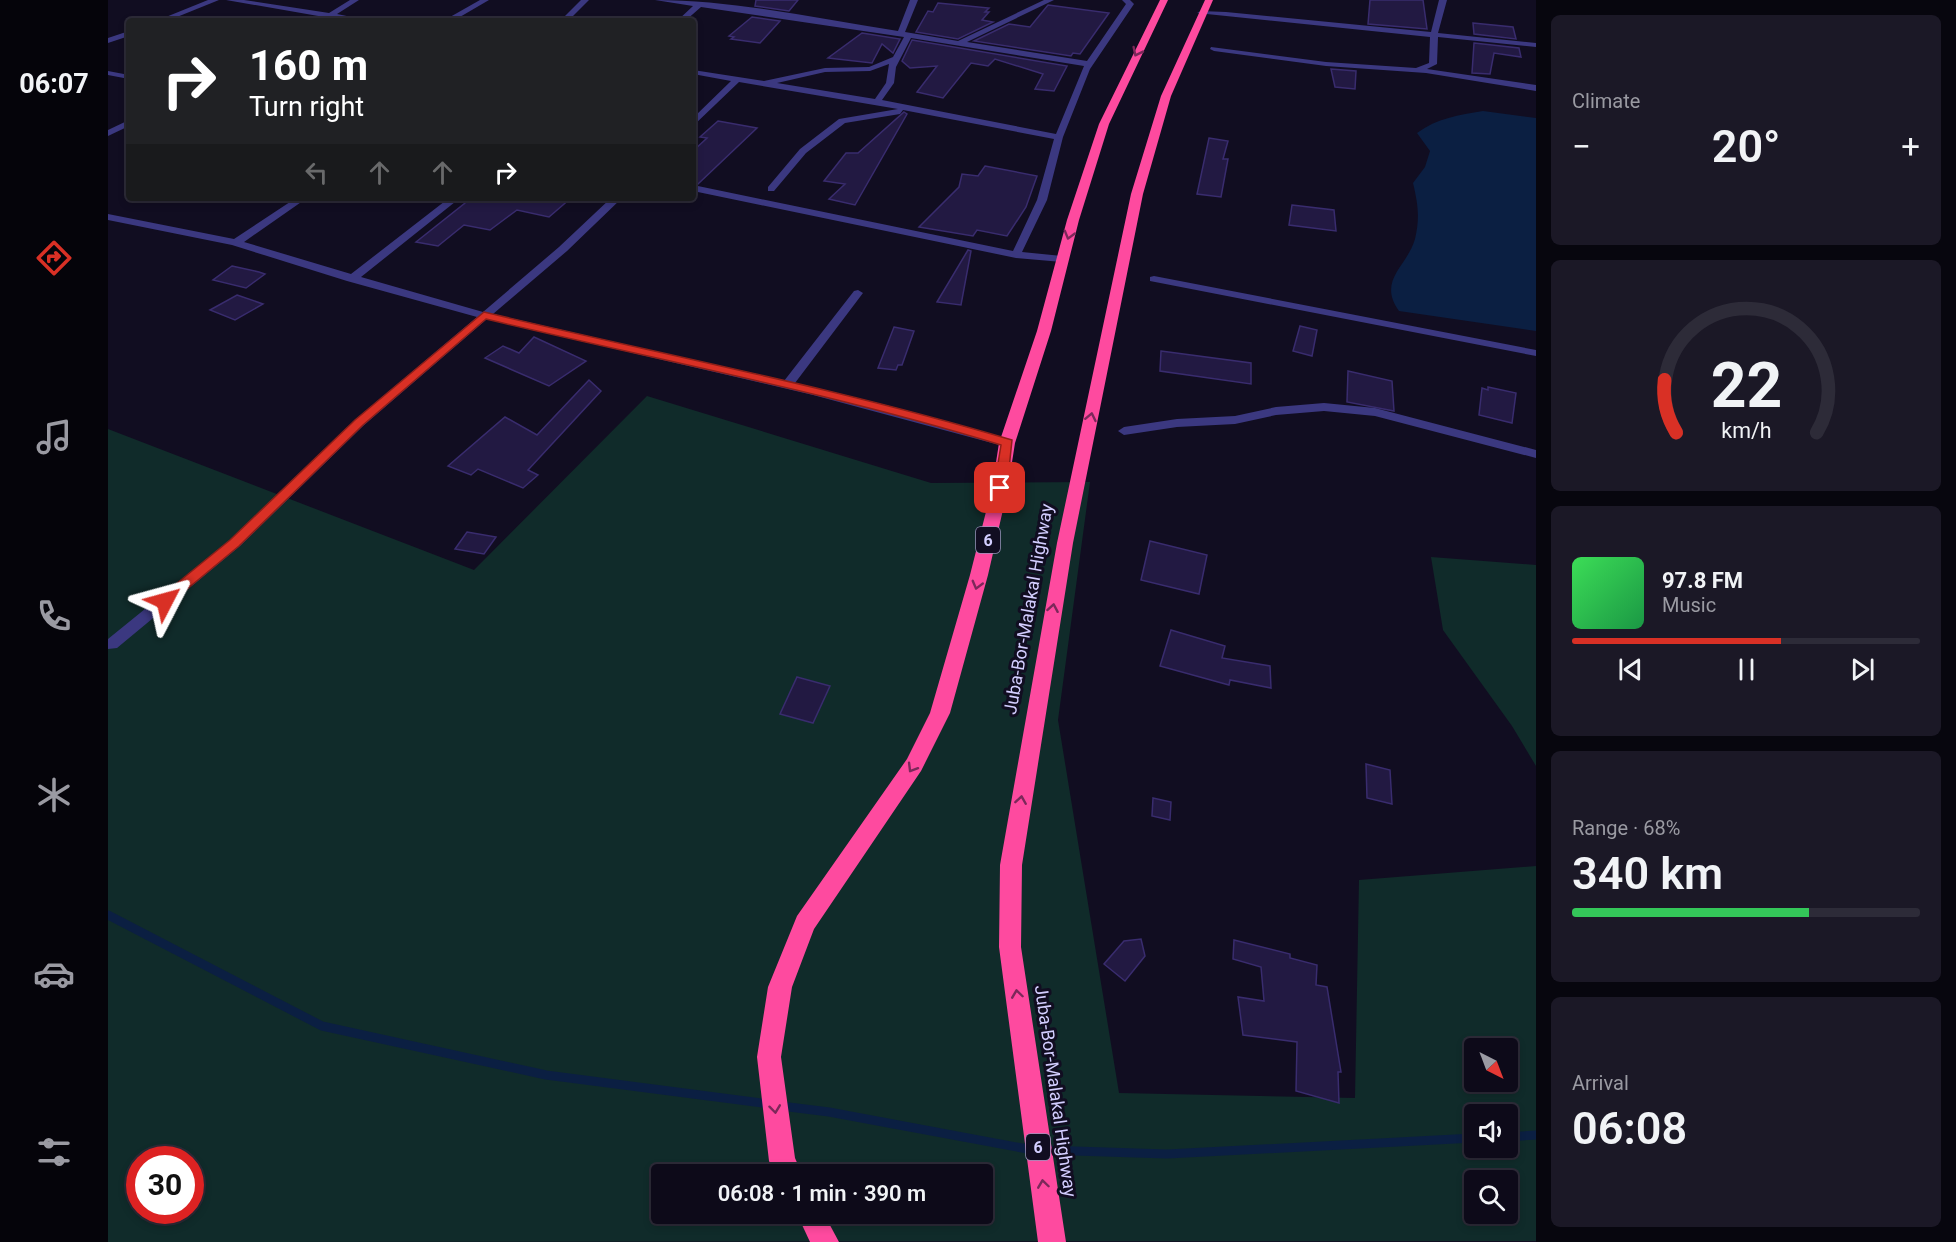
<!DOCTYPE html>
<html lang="en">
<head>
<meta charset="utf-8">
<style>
	:root { --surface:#0d0a19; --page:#1b1826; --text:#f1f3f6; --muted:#9a9aa2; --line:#2d2b38; --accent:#d93025 }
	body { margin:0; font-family:Roboto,sans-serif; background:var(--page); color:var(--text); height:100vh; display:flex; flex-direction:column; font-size:22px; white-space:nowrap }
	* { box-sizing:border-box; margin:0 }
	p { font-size:20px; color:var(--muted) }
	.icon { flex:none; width:33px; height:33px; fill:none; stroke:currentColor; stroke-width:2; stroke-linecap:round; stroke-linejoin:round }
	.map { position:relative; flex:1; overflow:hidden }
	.panel { display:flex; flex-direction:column; gap:15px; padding:15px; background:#07060e; width:420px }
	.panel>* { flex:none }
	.top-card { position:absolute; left:18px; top:18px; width:570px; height:183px; border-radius:6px; box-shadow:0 3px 9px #0003,0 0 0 2px var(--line); background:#202124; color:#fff; overflow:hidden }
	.needle { width:39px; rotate:138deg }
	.buttons { position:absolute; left:1356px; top:1038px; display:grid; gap:12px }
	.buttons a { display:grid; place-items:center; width:54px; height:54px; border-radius:6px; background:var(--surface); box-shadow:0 3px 9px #0003,0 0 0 2px var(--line); font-size:30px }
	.speed { position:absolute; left:18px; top:1146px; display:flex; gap:12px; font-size:30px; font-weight:700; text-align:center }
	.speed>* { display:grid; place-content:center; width:78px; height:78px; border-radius:50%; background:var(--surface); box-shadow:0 3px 9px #0003,0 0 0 2px var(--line); line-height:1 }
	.speed .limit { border:9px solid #d22; background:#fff; color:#111 }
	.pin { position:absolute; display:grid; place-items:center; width:51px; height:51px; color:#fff; margin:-26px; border-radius:12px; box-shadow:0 3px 9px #0006 }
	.me { position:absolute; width:66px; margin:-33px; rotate:51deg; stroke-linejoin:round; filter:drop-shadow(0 0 4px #0008) }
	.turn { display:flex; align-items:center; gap:21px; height:126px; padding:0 24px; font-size:27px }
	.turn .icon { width:78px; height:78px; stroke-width:2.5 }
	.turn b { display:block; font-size:42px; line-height:51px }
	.lanes { display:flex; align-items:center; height:57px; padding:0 24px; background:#0003; justify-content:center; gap:30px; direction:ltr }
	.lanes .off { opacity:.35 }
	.big { font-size:45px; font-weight:600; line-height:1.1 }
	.panel .widget { flex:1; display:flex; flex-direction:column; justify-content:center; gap:9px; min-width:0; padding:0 21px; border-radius:9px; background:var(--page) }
	.panel .dial { align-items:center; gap:0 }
	.dial svg { height:156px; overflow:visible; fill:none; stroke:var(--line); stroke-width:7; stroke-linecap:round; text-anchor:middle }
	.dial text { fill:var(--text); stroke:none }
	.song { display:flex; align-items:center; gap:18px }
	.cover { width:72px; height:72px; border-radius:9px; background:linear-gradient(135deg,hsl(130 70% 55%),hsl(140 70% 35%)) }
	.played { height:6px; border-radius:3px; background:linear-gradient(90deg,var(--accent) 60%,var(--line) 60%) }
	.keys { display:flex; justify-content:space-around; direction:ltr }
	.heat { display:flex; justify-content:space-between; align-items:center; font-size:33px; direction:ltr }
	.charge { height:9px; border-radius:4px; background:linear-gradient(90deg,#34c759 68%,var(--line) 0) }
	.trip { position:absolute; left:543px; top:1164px; width:342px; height:60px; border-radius:6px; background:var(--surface); box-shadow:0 3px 9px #0003,0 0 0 2px var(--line); font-weight:600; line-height:60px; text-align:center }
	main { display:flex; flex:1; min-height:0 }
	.tabs { display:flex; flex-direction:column; width:108px; justify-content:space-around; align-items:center; background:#05040a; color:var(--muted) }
	.tabs .icon { width:42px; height:42px }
	.tabs .on { color:var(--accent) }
	.tabs b { font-size:27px; color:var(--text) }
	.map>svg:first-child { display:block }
</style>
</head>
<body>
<main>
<nav class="tabs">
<b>06:07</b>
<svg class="icon on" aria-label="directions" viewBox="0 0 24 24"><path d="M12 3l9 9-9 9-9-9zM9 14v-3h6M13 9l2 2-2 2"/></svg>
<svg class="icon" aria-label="music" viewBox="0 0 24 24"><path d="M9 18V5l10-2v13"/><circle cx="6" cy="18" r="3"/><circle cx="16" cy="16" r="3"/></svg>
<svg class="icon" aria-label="phone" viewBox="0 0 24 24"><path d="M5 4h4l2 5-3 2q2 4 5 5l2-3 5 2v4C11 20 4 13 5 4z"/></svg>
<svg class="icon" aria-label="climate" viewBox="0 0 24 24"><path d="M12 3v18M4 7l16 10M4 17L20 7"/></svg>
<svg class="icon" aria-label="car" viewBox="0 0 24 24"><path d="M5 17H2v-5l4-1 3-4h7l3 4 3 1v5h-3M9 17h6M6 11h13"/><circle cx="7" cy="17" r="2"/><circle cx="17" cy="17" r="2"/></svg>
<svg class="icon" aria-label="filters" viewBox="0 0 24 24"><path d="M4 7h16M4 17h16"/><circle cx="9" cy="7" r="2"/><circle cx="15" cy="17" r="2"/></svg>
</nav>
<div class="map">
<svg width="1428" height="1242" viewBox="0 0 1428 1242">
	<rect width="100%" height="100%" fill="#110d21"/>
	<g fill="#102b2a" fill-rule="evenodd">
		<path d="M 539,396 L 823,483 L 982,482 L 950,720 L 1011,1093 L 1247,1098 L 1251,880 L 1428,866 L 1428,1241 L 0,1242 L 0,429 L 366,570 ZM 1366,1048 L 1400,1048 L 1400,1082 L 1366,1082 ZM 1366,1114 L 1400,1114 L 1400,1148 L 1366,1148 ZM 32,1160 L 82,1160 L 82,1210 L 32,1210 ZM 554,1174 L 874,1174 L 874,1214 L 554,1214 ZM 1366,1180 L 1400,1180 L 1400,1214 L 1366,1214 Z"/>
		<path d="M 1323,557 L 1428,565 L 1428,766 L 1404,726 L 1335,630 Z"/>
	</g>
	<path fill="#0b1f42" d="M 1375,111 L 1428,118 L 1428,331 L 1291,311 C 1269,280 1299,267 1307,239 C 1312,218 1310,204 1305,183 L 1317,167 L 1322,151 L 1309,133 C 1329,118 1351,115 1375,111 Z"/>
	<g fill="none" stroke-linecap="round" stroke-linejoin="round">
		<g stroke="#0b1f42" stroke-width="9">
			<path d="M 0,915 L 214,1026 L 438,1075 L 662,1104"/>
			<path d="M 673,1106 L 721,1112 L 925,1150"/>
			<path d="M 1400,1137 L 1428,1135"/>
			<path d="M 936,1150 L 1059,1154 L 1366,1138"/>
		</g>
	</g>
	<g fill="#221942" stroke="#392c6e" stroke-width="1.5">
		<path d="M 648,0 L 690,0 L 681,11 L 647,6 Z"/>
		<path d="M 1262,0 L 1315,0 L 1319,29 L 1260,24 Z"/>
		<path d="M 830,3 L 881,8 L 877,12 L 881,12 L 874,20 L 885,22 L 850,39 L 808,32 L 820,11 L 825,12 Z"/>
		<path d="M 940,5 L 1001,13 L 972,54 L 965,53 L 963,56 L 866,41 L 901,24 L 922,27 Z"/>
		<path d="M 644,17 L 672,21 L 652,43 L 623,39 L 626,37 L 621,36 Z"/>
		<path d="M 1365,23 L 1405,27 L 1408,39 L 1366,34 Z"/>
		<path d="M 754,33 L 792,39 L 785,53 L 774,44 L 764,63 L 720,58 Z"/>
		<path d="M 804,40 L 959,66 L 946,91 L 927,89 L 935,74 L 887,59 L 880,66 L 863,63 L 835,98 L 809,92 L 829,66 L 802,68 L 794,61 Z"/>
		<path d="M 1366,43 L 1411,48 L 1413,57 L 1386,53 L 1382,74 L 1364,73 Z"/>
		<path d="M 1223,69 L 1248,71 L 1247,89 L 1227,87 Z"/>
		<path d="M 796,112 L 799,114 L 747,205 L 721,199 L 737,184 L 716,181 L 738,153 L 750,153 Z"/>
		<path d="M 610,121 L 649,128 L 590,184 L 585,183 L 585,151 L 599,138 L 592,137 Z"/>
		<path d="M 1101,138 L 1120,141 L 1115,159 L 1120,159 L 1113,197 L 1089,194 Z"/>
		<path d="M 877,166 L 929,176 L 918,207 L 899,236 L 869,230 L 865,236 L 811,227 L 851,187 L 854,174 L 870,176 Z"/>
		<path d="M 358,198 L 463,198 L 441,217 L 409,210 L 382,230 L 356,225 L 330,246 L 308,242 L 357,203 Z"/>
		<path d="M 1184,205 L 1226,210 L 1228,231 L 1181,225 Z"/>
		<path d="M 860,250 L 863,251 L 853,305 L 829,302 Z"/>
		<path d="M 124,266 L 151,272 L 157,274 L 138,288 L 105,280 Z"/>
		<path d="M 129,295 L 155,304 L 127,320 L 102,310 Z"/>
		<path d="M 1192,326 L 1209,330 L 1204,356 L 1185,351 Z"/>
		<path d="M 786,327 L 806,331 L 794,365 L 790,365 L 788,370 L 770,368 Z"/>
		<path d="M 426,337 L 478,361 L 441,386 L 377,358 L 395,346 L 411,353 Z"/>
		<path d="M 1053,351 L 1143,363 L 1143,384 L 1052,371 Z"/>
		<path d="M 1240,371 L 1284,381 L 1286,411 L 1239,402 Z"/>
		<path d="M 481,380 L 493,391 L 420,470 L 430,475 L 415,488 L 370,469 L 363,475 L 340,466 L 397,417 L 429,435 Z"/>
		<path d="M 1380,387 L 1408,393 L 1404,423 L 1371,415 L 1374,388 L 1380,390 Z"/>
		<path d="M 359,532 L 388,537 L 376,554 L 347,549 Z"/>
		<path d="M 1042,541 L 1099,555 L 1091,594 L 1033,580 Z"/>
		<path d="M 1063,630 L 1117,646 L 1114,658 L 1162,666 L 1163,688 L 1122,680 L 1121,685 L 1052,666 Z"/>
		<path d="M 689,677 L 722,686 L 705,723 L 672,714 Z"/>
		<path d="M 1258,764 L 1282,770 L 1284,804 L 1259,798 Z"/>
		<path d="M 1045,798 L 1063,802 L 1062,820 L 1044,816 Z"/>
		<path d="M 1033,939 L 1037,956 L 1017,981 L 996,964 L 1016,941 Z"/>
		<path d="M 1126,940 L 1182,954 L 1182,958 L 1209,965 L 1208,985 L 1219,987 L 1233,1072 L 1230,1072 L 1231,1103 L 1188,1091 L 1189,1042 L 1135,1035 L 1130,997 L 1156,1001 L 1153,967 L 1125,959 Z"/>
	</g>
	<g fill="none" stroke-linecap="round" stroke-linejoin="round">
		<g fill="#3b3880" fill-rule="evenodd">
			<path d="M 100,0 L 111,0 L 59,21 L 48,21 Z"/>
			<path d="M 118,0 L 136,0 L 221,13 L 242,0 L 251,0 L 229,14 L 263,21 L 219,19 L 216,17 Z"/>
			<path d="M 372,0 L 381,0 L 345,21 L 335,21 Z"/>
			<path d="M 473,0 L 481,0 L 460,21 L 452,21 Z"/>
			<path d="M 547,0 C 628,0 710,19 790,31 L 802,0 L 810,0 L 797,32 L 850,41 L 936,0 L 946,0 L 859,42 L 979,61 L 1018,4 L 1014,0 L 1022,0 L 1026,4 L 982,69 L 955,137 L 939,200 L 914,252 L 954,256 L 959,259 L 954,262 L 908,258 L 585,191 L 585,185 L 905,251 L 929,200 L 946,139 L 795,110 L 792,114 L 737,123 L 698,153 L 666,191 L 660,191 L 660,187 L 692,149 L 731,119 L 790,109 L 631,82 L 585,126 L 585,118 L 623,81 L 585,74 L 585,70 L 656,81 L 717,68 L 761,67 L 785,57 L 796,37 L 593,7 L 577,21 L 569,21 L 585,6 ZM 803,38 L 976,66 L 948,134 L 774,100 L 786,83 L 788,67 ZM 781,64 L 778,83 L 767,99 L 669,83 L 717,72 L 762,71 Z"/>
			<path d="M 1331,0 L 1339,0 L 1330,33 L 1428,43 L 1428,47 L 1330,37 L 1329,64 L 1319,69 L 1428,85 L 1428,91 L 1318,73 L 1218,66 L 1106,51 L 1102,49 L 1103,47 L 1218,62 L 1308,68 L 1321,63 L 1322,37 L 1089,13 L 1093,11 L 1118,12 L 1323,32 Z"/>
			<path d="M 21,31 L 21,36 L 0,43 L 0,38 Z"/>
			<path d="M 0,71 L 21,75 L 21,79 L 0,75 Z"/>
			<path d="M 21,120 L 21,126 L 0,136 L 0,130 Z"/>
			<path d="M 188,198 L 199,198 L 136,242 L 243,274 L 341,198 L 352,198 L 253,277 L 375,312 L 451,247 L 503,198 L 514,198 L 459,251 L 385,314 L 676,381 L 746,291 L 750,290 L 755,293 L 687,383 L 904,440 L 905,443 L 899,447 L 705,395 L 379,319 L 255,426 L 132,546 L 9,648 L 0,649 L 0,639 L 122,540 L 247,420 L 369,317 L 239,281 L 124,245 L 0,220 L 0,214 L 126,239 Z"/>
			<path d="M 1046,276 L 1428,350 L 1428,356 L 1042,281 L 1042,277 Z"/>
			<path d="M 1216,403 L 1267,408 L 1428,450 L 1428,458 L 1267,416 L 1216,411 L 1168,415 L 1127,424 L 1069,427 L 1016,435 L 1010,431 L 1016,427 L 1069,419 L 1127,416 L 1168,407 Z"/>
		</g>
		<g fill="#fe4a9f" fill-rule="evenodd">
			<path d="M 1052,0 L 1060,0 L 1001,124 L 971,220 L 943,331 L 907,443 L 900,488 L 880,575 L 842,713 L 813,771 L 706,929 L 684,987 L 673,1057 L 687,1158 L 694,1174 L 667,1174 L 661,1161 L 649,1057 L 660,987 L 689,916 L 799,759 L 822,713 L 862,575 L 884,488 L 891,443 L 929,331 L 959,220 L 991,124 Z"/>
			<path d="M 1097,0 L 1105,0 L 1063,96 L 1035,194 L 965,543 L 914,865 L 913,947 L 958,1242 L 930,1242 L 891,947 L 892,865 L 949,543 L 1023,194 L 1053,96 Z"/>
			<path d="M 689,1214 L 716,1214 L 731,1242 L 702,1242 Z"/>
		</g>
	</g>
	<defs><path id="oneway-chevron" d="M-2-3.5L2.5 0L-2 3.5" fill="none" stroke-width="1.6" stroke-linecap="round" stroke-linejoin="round" transform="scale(1.5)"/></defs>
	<g stroke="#7c285a">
		<use href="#oneway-chevron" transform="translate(1029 52) rotate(116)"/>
		<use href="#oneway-chevron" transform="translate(961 235) rotate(106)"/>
		<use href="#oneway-chevron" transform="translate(983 417) rotate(-78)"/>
		<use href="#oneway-chevron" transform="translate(869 585) rotate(105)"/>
		<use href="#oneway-chevron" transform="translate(945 608) rotate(-80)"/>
		<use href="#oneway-chevron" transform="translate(804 768) rotate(121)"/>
		<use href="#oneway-chevron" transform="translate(913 800) rotate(-81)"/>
		<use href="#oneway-chevron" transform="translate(909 994) rotate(-98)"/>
		<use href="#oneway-chevron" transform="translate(667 1109) rotate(83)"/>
		<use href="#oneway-chevron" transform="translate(935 1184) rotate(-98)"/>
	</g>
	<path fill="#d93025" stroke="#8d1f18" stroke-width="1.5" d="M 376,312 C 552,354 730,388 904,440 L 899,488 L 892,492 L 886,488 L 893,445 C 724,393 550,360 378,319 L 255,425 L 131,546 L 61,604 L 52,604 L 52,597 L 122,540 L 247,420 Z"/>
	<g text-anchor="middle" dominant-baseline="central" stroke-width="6" stroke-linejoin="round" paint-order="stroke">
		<g fill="#110d21" stroke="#9994bc" stroke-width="1.5">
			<rect x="868" y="527" width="24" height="26" rx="4.5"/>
			<rect x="918" y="1134" width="24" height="26" rx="4.5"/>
		</g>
		<g font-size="16" font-weight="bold" fill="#d3ceff">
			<text x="880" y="540">6</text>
			<text x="930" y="1147">6</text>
		</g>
		<g font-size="18" fill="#d3ceff" stroke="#110d21">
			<text transform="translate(920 609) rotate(-80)">Juba-Bor-Malakal Highway</text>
			<text transform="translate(948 1091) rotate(82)">Juba-Bor-Malakal Highway</text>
		</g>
	</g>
</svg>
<div class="buttons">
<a><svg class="needle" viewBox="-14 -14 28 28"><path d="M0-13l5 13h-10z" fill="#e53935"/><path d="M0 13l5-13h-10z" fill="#9a9aa2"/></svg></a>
<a><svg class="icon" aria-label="sound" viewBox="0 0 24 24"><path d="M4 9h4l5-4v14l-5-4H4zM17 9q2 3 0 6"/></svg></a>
<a><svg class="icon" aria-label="search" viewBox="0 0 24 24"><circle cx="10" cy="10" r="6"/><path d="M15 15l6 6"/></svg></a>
</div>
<div class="speed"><div class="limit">30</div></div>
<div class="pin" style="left:892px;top:488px;background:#d93025"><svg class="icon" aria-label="arrive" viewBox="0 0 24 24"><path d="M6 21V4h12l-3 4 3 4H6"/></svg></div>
<svg class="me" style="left:57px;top:601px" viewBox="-20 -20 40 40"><path d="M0-17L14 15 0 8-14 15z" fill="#d93025" stroke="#fff" stroke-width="4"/></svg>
<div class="trip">06:08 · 1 min · 390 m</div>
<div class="top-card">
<div class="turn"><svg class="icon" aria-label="right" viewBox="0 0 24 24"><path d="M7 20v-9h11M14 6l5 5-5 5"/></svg><div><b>160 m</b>Turn right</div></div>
<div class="lanes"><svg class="icon off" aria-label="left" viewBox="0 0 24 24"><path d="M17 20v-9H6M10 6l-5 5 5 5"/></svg><svg class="icon off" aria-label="ahead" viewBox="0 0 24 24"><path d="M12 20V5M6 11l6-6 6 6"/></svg><svg class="icon off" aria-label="ahead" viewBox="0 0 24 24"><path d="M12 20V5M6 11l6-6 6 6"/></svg><svg class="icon" aria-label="right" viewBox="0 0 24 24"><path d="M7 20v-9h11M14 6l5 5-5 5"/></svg></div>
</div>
</div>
<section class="panel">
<div class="widget"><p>Climate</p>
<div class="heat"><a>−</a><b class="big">20°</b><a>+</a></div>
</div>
<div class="widget dial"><svg viewBox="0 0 100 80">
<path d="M14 69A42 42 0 1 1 86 69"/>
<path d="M14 69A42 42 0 0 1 8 42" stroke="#d93025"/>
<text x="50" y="56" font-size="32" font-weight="700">22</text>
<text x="50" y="72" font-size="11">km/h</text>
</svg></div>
<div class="widget">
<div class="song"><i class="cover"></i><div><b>97.8 FM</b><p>Music</p></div></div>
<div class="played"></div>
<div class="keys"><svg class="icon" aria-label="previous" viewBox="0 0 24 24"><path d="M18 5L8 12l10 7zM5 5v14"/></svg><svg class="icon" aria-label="pause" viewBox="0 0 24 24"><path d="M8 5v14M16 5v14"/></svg><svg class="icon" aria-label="next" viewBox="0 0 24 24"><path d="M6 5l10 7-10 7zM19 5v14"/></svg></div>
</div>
<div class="widget"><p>Range · 68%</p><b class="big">340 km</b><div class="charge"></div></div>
<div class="widget"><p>Arrival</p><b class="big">06:08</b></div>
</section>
</main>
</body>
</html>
